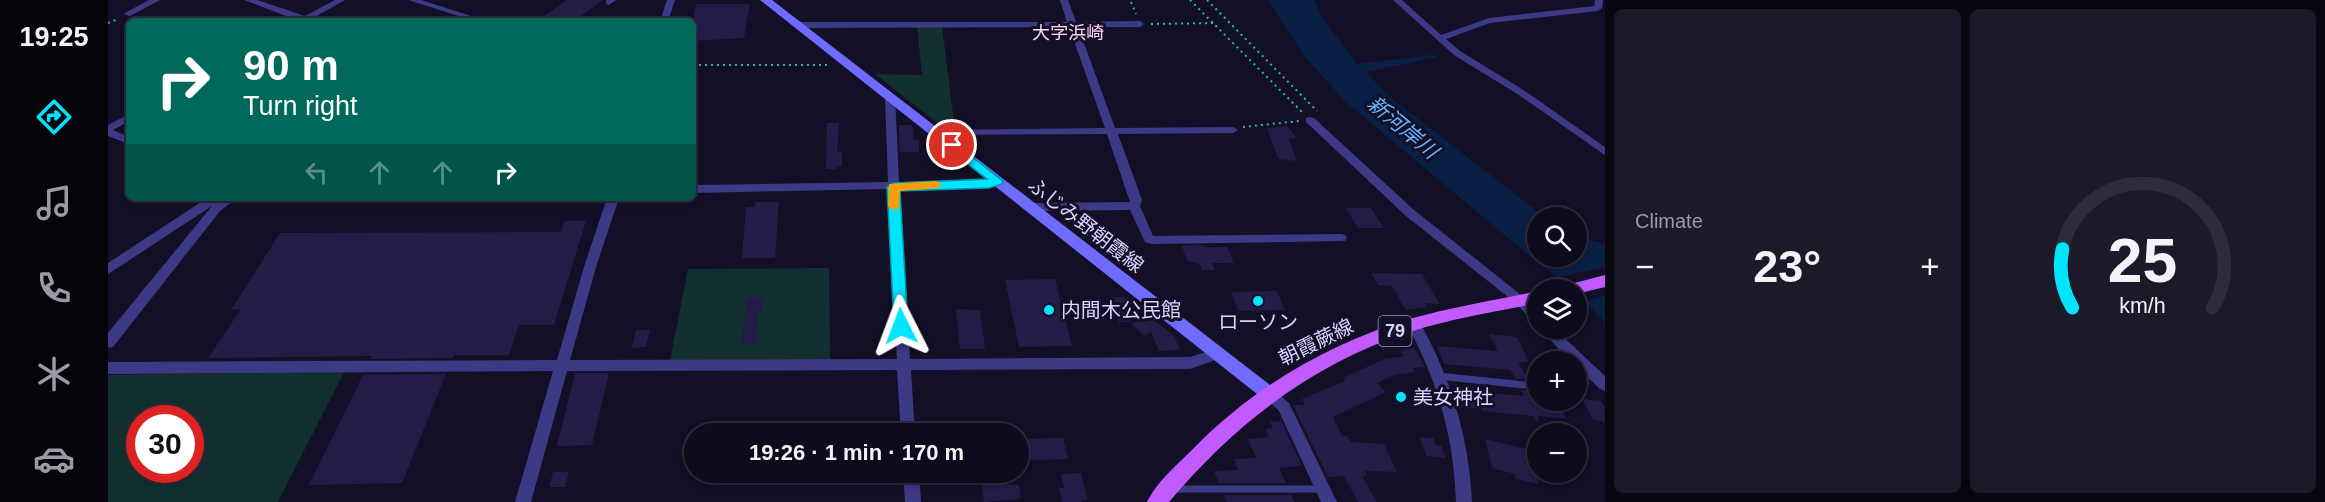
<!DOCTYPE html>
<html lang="en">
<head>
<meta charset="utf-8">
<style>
	:root { --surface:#0e0b1c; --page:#1c1929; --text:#f1f3f6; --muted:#9b9ba3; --line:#2e2b3b; --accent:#00e5ff }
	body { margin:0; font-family:Helvetica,"Noto Sans JP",sans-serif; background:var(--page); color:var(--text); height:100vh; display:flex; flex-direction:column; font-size:22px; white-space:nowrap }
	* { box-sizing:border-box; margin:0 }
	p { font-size:20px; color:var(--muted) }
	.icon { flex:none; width:33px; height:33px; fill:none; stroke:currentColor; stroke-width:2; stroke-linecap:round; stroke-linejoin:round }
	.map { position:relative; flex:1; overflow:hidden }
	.details { display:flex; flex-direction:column; gap:9px; padding:9px; background:#08060f; width:720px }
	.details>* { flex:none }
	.hud { position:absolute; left:18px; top:18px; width:570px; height:183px; border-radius:9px; box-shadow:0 3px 9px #0003,0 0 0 2px var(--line); background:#00695c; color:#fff; overflow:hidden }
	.fabs { position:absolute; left:1419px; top:207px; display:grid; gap:12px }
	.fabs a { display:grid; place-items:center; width:60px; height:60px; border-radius:50%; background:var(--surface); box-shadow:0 3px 9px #0003,0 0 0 2px var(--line); font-size:30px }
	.speed { position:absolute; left:18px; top:405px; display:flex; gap:12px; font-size:30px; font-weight:700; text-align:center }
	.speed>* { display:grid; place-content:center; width:78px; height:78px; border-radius:50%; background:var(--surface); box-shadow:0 3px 9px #0003,0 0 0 2px var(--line); line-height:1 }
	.speed .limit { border:9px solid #d22; background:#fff; color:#111 }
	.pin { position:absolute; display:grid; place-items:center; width:51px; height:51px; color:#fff; margin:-26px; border:3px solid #fff; border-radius:50%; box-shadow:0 2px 6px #0007 }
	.me { position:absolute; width:66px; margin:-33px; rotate:357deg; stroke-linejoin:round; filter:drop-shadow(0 0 4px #0008) }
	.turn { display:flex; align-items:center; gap:21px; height:126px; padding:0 18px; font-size:27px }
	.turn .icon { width:78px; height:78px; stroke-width:2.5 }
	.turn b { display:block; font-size:42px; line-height:51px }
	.lanes { display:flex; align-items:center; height:57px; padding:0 18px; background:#0003; justify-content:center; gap:30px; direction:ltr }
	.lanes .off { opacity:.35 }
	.big { font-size:45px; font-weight:800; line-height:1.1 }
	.details .widget { flex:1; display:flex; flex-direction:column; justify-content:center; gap:9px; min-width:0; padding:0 21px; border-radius:9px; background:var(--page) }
	.details .dial { align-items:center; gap:0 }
	.dial svg { height:156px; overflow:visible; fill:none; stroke:var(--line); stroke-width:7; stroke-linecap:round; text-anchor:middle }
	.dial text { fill:var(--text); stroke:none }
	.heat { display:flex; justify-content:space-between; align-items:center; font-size:33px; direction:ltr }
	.details .tiles { flex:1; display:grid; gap:9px; grid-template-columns:repeat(2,1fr) }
	.trip { position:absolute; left:576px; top:423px; width:345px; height:60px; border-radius:30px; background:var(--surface); box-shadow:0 3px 9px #0003,0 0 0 2px var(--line); font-weight:800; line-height:60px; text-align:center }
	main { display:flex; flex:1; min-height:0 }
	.dock { display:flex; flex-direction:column; width:108px; justify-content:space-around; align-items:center; background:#06040b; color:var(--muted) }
	.dock .icon { width:42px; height:42px }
	.dock .active { color:var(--accent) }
	.dock b { font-size:27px; color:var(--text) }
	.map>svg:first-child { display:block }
</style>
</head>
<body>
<main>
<nav class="dock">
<b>19:25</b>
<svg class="icon active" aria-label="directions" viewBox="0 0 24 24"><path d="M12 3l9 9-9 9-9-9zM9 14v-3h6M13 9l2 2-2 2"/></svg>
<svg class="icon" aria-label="music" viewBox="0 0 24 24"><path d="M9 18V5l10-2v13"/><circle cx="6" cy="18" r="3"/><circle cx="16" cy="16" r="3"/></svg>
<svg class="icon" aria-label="phone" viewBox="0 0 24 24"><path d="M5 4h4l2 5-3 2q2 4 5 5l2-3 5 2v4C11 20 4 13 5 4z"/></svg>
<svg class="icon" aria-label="climate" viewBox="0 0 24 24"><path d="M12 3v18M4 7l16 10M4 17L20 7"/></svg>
<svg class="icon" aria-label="car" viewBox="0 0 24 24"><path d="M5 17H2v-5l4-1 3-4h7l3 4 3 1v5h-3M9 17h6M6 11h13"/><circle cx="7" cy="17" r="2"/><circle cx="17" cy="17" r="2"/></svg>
</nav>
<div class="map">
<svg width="1497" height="502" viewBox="0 0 1497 502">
	<rect width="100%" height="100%" fill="#130f26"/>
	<g fill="#12302f" fill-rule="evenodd">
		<path d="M 834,26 L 847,130 L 838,130 L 767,74 L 814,75 L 809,27 Z"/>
		<path d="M 721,268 L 722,360 L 562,361 L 580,269 Z"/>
		<path d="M 236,372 L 170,502 L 0,502 L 0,375 ZM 32,418 L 82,418 L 82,470 L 32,470 Z"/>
	</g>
	<path fill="#0a1f44" d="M 1160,0 L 1206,0 L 1214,17 L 1249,64 L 1323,55 L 1330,57 L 1258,72 L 1283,98 L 1437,217 L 1430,218 L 1430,256 L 1468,256 L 1469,239 L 1483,240 L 1497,244 L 1497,323 L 1468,290 L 1431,264 L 1238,102 L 1197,57 Z"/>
	<path fill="#130f26" d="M 1497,267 L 1497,296 L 1475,301 L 1468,296 L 1468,290 L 1461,290 L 1447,278 Z"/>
	<g fill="#241b47">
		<path d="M 459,0 L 495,0 L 466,21 L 429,21 Z"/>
		<path d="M 588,4 L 642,4 L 636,38 L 585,41 L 585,19 Z"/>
		<path d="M 719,123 L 731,123 L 729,152 L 734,152 L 734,166 L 729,166 L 728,169 L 718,169 Z"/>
		<path d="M 791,125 L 804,125 L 806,140 L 811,140 L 811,152 L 792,152 Z"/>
		<path d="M 1179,126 L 1189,138 L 1181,139 L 1189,161 L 1170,159 L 1159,128 Z"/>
		<path d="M 647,202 L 671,202 L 667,258 L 634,258 L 638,207 L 647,207 Z"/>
		<path d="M 1238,208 L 1263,208 L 1276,228 L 1250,228 Z"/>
		<path d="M 456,221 L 478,221 L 446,325 L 411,325 L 401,355 L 346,355 L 345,358 L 262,359 L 264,356 L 100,358 L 133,309 L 123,310 L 172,233 L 453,232 Z"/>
		<path d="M 1096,245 L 1096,247 L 1119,247 L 1126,263 L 1104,263 L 1107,270 L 1094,270 L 1092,264 L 1079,261 L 1074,246 Z"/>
		<path d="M 1263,273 L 1314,274 L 1332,304 L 1317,303 L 1319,307 L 1298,310 L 1284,286 L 1270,285 Z"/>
		<path d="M 947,279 L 964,346 L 911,347 L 897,280 Z"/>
		<path d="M 1169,291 L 1177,310 L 1130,311 L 1123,292 Z"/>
		<path d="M 1004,297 L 1017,297 L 1024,322 L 1011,322 Z"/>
		<path d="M 640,298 L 655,298 L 654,312 L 651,312 L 647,344 L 633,344 Z"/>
		<path d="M 848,309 L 872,310 L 877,349 L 852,349 Z"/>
		<path d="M 1035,311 L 1066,336 L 1072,350 L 1051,351 L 1043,332 L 1037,336 L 1023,324 L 1037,317 Z"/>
		<path d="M 528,330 L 542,330 L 538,347 L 524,348 Z"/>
		<path d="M 1381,334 L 1409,337 L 1421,362 L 1410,362 L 1430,397 L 1430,400 L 1448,400 L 1459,419 L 1430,416 L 1430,423 L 1426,416 L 1374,411 L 1373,409 L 1354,407 L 1348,392 L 1352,392 L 1351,390 L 1416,396 L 1413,390 L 1419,390 L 1421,386 L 1419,380 L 1407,378 L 1402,370 L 1336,364 L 1329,346 L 1390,351 Z"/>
		<path d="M 1306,348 L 1317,367 L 1304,368 L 1307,372 L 1286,375 L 1269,383 L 1278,392 L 1225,417 L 1234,436 L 1239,436 L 1243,442 L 1276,444 L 1289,472 L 1257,471 L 1259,476 L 1254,476 L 1269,502 L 1250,502 L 1236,476 L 1220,477 L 1185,405 L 1197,405 L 1194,399 L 1237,381 L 1235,378 L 1276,359 L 1296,356 L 1292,350 Z"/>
		<path d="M 467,373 L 501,373 L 484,445 L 449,446 Z"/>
		<path d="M 338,374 L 294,483 L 201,485 L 255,375 Z"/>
		<path d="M 1474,399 L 1493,401 L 1497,408 L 1497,422 L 1485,420 Z"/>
		<path d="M 1173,421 L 1194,466 L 1171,468 L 1178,483 L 1111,483 L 1106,471 L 1130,470 L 1126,459 L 1149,458 L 1139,439 L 1161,437 L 1157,429 L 1165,428 L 1162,422 Z"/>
		<path d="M 1311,437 L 1325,438 L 1328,445 L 1333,446 L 1338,458 L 1319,456 Z"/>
		<path d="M 955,438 L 960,459 L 910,461 L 910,439 Z"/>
		<path d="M 1377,439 L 1430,452 L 1430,484 L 1408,479 L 1407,474 L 1384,468 Z"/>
		<path d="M 445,472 L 461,472 L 457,487 L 441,487 Z"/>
		<path d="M 973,473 L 979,500 L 974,500 L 975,502 L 954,502 L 951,488 L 956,488 L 953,474 Z"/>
		<path d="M 873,482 L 911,485 L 913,499 L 876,502 Z"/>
		<path d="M 1116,495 L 1183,495 L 1187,502 L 1119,502 Z"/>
	</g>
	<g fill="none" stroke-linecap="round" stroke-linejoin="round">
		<g stroke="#2fb8b0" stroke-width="2" stroke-dasharray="2 4" stroke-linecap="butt">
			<path d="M 1082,0 L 1195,113"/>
			<path d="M 1099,0 L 1209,111"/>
			<path d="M 1023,2 L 1028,14"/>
			<path d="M 0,23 L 10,19"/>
			<path d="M 1043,24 L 1105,23"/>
			<path d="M 585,65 L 721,65"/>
			<path d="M 1135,127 L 1191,121"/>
		</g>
		<g stroke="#3d3a85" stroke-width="7">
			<path d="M 1330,376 L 1416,385"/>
			<path d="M 1066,489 L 1215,489"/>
		</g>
		<g fill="#3d3a85" fill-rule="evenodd">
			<path d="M 41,0 L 52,0 L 22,16 L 15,14 Z"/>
			<path d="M 136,0 L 149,0 L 197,16 L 227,0 L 237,0 L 205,18 L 209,21 L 191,21 Z"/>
			<path d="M 300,0 L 313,0 L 379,21 L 366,21 Z"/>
			<path d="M 498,0 L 508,0 L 501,5 L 498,4 Z"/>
			<path d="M 559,0 L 567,0 L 560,21 L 552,21 Z"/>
			<path d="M 952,0 L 960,0 L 968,22 L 1032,21 L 1036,24 L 1032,27 L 970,27 L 1007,128 L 1125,127 L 1130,130 L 1125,133 L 1010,134 L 1034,200 L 1032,206 L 1045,236 L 1233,234 L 1237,235 L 1239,238 L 1237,241 L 1044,244 L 1037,242 L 1022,210 L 923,211 L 917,207 L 923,203 L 1022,202 L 999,134 L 824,135 L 823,133 L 828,130 L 997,128 L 961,27 L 691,28 L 687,25 L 691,22 L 959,22 Z"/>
			<path d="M 1285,0 L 1294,0 L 1333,35 L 1381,18 L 1486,6 L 1487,0 L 1495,0 L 1494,8 L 1490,11 L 1382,23 L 1338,39 L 1352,51 L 1417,91 L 1497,147 L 1497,155 L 1411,95 L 1346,55 Z"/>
			<path d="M 782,94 L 787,97 L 791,182 L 880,180 L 889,177 L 895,181 L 893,184 L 881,188 L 791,189 L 802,359 L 1082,357 L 1111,348 L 1116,349 L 1118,353 L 1116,357 L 1082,369 L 803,370 L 807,434 L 793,434 L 789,370 L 459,371 L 423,502 L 407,502 L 445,371 L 0,374 L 0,362 L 449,360 L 476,267 L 499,198 L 511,198 L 488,267 L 462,360 L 789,359 L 780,189 L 585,193 L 585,185 L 780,182 L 777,97 Z"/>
			<path d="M 21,114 L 21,121 L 5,130 L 21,137 L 21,144 L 0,136 L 0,125 Z"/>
			<path d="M 1202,117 L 1206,118 L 1306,210 L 1417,298 L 1430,310 L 1430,324 L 1425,323 L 1409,304 L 1298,216 L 1198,122 L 1198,118 Z"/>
			<path d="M 99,198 L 113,198 L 111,201 L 115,198 L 129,198 L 112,211 L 5,347 L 0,348 L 0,333 L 104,206 L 0,274 L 0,263 Z"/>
			<path d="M 1306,320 L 1311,321 C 1343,378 1361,437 1364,502 L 1348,502 C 1346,438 1330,381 1299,325 L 1301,321 Z"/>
			<path d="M 1431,328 L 1446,328 L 1497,376 L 1497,391 L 1492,389 L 1468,366 L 1468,362 L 1463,362 Z"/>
			<path d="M 1160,387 L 1165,389 L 1181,403 L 1229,502 L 1213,502 L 1171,411 L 1153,393 L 1155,389 Z"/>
			<path d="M 795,472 L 811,472 L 813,502 L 797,502 Z"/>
		</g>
		<path fill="#6f6bff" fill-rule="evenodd" d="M 652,0 L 664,0 L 1166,388 L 1169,393 L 1166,398 L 1160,400 L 1154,398 Z"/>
		<g fill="#c25bff" fill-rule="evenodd">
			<path d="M 1497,275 L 1497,287 L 1468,294 L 1468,290 L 1453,290 L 1455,286 Z"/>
			<path d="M 1430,291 L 1430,303 C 1388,312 1345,318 1305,331 C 1205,363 1128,423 1061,502 L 1039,502 C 1049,481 1071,463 1087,447 C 1147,386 1222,343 1305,318 C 1345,307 1388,300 1430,291 Z"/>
		</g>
	</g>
	<path fill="#00e5ff" stroke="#0095a6" stroke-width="1.5" d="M 844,141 L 895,181 L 894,184 L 881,188 L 792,191 L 800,326 L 798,330 L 788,330 L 786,326 L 779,187 L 785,183 L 879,179 L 839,148 L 839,142 Z"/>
	<path fill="#f59e0b" d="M 827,181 L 831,182 L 833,185 L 831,188 L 792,191 L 791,209 L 782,209 L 780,206 L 781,184 Z"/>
	<g fill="#00e5ff" stroke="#130f26" stroke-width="2">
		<circle cx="1150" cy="301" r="6"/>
		<circle cx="941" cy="310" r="6"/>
		<circle cx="1293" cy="397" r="6"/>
	</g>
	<g text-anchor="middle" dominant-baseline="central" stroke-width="6" stroke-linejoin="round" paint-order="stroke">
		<g font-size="18" fill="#ffd6f0" stroke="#130f26">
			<text x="960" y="33">大字浜崎</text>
		</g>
		<rect fill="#130f26" stroke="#9e99be" stroke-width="1.5" x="1270.5" y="316" width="33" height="30" rx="4.5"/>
		<g font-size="18" font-weight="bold" fill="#d9d4ff">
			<text x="1287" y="331">79</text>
		</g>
		<g font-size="20" fill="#d9d4ff" stroke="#130f26">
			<text transform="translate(978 225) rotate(38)">ふじみ野朝霞線</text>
			<text transform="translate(1208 342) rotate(-26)">朝霞蕨線</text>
		</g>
		<g font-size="20" fill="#d9d4ff" stroke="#130f26" text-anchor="start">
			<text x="953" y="310">内間木公民館</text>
			<text x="1150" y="322" text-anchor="middle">ローソン</text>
			<text x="1305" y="397">美女神社</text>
		</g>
		<g font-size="21" font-style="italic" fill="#62b6ff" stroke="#130f26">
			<text transform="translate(1295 127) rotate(40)">新河岸川</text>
		</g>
	</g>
</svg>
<div class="fabs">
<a><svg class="icon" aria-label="search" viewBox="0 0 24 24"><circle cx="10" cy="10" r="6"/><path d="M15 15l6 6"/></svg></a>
<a><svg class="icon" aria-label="layers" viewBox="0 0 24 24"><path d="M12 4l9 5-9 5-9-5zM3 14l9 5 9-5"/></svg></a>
<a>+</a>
<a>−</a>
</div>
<div class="speed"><div class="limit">30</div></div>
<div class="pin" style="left:844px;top:145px;background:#d93025"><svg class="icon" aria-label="arrive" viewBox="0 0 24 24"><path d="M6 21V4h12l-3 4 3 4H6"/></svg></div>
<svg class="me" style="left:793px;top:326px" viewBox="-20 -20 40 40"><path d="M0-17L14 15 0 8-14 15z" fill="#00e5ff" stroke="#fff" stroke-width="4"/></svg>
<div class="trip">19:26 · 1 min · 170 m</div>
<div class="hud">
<div class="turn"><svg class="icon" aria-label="right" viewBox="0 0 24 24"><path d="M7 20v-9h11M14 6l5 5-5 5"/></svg><div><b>90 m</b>Turn right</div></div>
<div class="lanes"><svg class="icon off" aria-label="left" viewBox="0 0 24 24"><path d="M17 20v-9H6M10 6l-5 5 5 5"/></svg><svg class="icon off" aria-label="ahead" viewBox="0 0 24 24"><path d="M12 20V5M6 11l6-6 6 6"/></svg><svg class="icon off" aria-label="ahead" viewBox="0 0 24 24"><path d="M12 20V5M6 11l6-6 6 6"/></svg><svg class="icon" aria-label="right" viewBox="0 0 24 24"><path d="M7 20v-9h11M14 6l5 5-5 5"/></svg></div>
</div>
</div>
<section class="details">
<div class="tiles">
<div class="widget"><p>Climate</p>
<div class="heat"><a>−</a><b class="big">23°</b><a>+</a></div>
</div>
<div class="widget dial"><svg viewBox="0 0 100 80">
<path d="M14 69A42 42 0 1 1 86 69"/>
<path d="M14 69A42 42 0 0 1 9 39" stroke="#00e5ff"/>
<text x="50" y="56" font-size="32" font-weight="700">25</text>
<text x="50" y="72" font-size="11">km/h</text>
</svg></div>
</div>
</section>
</main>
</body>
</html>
